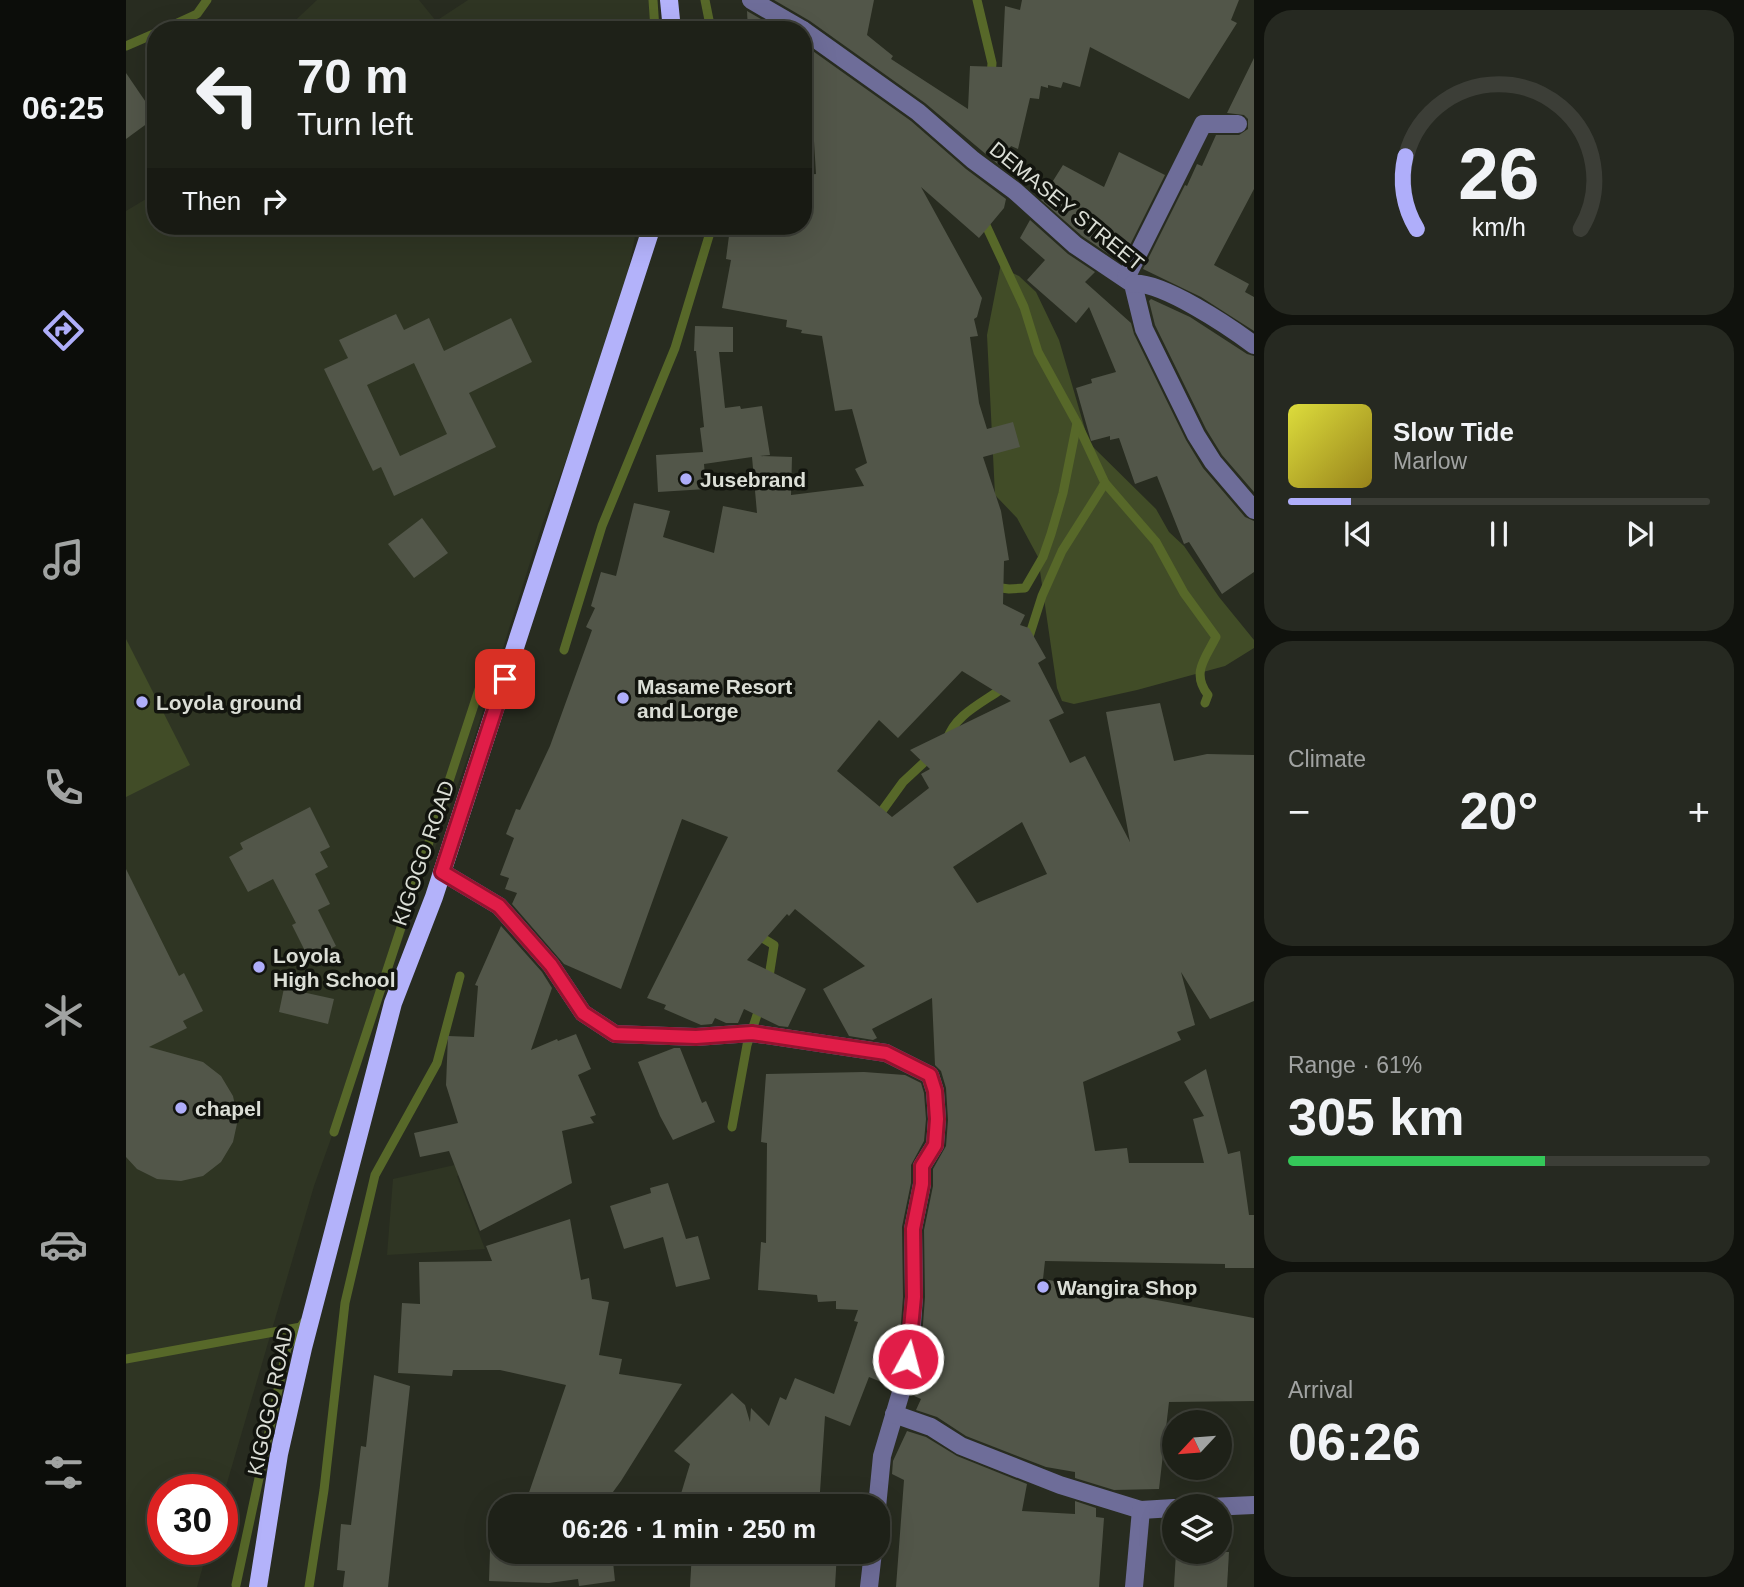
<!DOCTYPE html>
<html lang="en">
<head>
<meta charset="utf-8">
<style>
	:root { --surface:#1e2118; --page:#262921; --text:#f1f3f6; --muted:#a1a3a2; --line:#3c3e37; --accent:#afaefa }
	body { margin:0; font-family:Helvetica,sans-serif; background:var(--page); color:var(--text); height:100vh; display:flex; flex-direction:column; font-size:26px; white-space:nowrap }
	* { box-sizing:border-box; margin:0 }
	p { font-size:23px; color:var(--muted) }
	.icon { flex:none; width:38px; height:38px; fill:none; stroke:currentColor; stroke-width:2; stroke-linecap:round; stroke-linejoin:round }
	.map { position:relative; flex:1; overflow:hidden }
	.details { display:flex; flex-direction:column; gap:10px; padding:10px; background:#10120d; width:490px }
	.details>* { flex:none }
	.hud { position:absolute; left:21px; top:21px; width:665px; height:214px; border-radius:28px; box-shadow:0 7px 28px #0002,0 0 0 2px var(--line); background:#1e2118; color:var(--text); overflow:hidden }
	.needle { width:46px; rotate:244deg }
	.buttons { position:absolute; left:1036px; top:1410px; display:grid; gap:14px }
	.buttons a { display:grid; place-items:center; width:70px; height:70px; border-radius:50%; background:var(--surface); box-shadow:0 7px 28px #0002,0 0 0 2px var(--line); font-size:35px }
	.speed { position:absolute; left:21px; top:1474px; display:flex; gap:14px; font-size:35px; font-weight:700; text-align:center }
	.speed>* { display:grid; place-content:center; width:91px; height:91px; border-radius:50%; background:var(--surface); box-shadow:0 7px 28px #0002,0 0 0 2px var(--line); line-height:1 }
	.speed .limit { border:10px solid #d22; background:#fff; color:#111 }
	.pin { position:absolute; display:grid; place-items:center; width:60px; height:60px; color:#fff; margin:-30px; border-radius:14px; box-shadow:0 4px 10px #0006 }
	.me { position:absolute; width:77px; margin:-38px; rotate:7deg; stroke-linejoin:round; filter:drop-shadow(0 0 5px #0008) }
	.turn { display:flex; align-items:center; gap:24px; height:147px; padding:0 35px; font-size:32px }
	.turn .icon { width:91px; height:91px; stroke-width:2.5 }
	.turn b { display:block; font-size:49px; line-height:60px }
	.then { display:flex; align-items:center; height:66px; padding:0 35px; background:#0003; gap:14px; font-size:26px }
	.big { font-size:52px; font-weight:600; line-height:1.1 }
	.details .widget { flex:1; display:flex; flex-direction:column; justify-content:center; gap:10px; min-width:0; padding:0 24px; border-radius:28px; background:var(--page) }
	.details .dial { align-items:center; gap:0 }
	.dial svg { height:182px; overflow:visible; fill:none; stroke:var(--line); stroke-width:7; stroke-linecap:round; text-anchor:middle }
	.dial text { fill:var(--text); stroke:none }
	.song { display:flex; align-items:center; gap:21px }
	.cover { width:84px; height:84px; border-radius:10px; background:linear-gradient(135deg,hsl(60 70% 55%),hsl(50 70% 35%)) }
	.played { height:7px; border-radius:4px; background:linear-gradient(90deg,var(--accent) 15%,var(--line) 15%) }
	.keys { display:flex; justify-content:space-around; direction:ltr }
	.heat { display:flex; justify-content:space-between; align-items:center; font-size:38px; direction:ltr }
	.charge { height:10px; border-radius:5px; background:linear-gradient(90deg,#34c759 61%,var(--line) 0) }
	.trip { position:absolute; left:362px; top:1494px; width:402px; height:70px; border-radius:28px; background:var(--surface); box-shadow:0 7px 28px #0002,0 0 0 2px var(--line); font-weight:600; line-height:70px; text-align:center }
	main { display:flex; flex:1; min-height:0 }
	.tabs { display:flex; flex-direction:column; width:126px; justify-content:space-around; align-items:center; background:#0c0d0a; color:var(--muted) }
	.tabs .icon { width:49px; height:49px }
	.tabs .current { color:var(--accent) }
	.tabs b { font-size:32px; color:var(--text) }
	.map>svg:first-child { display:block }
</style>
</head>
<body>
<main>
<nav class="tabs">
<b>06:25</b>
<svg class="icon current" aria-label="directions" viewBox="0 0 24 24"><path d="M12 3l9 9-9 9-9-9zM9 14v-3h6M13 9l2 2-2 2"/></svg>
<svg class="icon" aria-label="music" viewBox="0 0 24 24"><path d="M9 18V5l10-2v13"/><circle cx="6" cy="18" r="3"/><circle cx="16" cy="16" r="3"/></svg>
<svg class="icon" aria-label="phone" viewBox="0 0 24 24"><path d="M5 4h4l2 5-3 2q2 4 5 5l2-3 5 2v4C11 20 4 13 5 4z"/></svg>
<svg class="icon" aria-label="climate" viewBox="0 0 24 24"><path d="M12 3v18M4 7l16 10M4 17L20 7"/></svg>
<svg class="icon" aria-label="car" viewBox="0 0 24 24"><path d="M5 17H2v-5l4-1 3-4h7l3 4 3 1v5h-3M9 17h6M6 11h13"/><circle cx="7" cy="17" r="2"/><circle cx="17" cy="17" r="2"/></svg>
<svg class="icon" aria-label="filters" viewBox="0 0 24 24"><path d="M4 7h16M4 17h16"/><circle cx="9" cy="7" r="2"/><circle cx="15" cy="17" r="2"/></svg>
</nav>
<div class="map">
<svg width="1128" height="1587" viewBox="0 0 1128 1587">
	<rect width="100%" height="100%" fill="#282c20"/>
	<g fill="#2f3523">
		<path d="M 191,0 L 293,0 L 310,21 L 342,0 L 531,0 L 534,30 L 159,30 Z"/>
		<path d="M 30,193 L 30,226 L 511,226 L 494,314 L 416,525 L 345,748 L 188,1186 L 96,1500 L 96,1489 L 37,1489 L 37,1549 L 82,1549 L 71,1587 L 0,1587 L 0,211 Z"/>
		<path d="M 333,1164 L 336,1173 L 331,1176 L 359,1249 L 261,1255 L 267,1179 Z"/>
	</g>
	<g fill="#414c27">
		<path d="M 876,258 L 882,271 L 893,276 L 910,292 L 933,340 L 963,443 L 1030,509 L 1043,532 L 1058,546 L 1093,597 L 1128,640 L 1128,648 L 1099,666 L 1011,690 L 948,704 L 936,701 L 931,688 L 912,557 L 891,518 L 869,495 L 861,335 Z"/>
		<path d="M 0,639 L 64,765 L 0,797 Z"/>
	</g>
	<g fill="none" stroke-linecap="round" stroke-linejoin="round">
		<g stroke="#576829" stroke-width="9">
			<path d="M 527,0 L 529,30"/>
			<path d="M 579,0 L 585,30"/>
			<path d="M 851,0 L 866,63 L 865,77"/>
			<path d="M 36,30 L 71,14 L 81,0"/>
			<path d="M 0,46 L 30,33"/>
			<path d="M 857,219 L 898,307 L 912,352 L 951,423 L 979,483 L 1030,542 L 1058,593 L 1090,637 C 1079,659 1065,673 1082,695 L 1079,703"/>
			<path d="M 868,587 L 883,589 L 899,588 L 917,557 L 925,534 L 937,493 L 951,423"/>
			<path d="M 902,640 L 916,596 L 936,551 L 979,483"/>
			<path d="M 438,650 L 476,526 L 549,348 L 586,226"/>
			<path d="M 821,740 C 828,716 854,704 874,690 L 876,685"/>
			<path d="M 751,818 L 777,782 L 806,755"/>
			<path d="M 630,934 L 648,945 L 642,983"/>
			<path d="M 606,1127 L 621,1045 L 634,1006"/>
			<path d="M 208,1132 L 362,662"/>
			<path d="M 0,1359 L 175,1327"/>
			<path d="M 110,1585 L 161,1348 L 178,1322"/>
			<path d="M 183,1587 L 198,1490 L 219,1303 L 249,1175 L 311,1063 L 334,976"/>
		</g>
	</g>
	<g fill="#525649" fill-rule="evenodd">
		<path d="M 648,0 L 748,0 L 741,35 L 767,56 L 765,59 L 842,109 L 844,66 L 876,67 L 879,6 L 894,10 L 896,0 L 1113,0 L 1105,20 L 1111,23 L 1063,99 L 964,47 L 954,87 L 937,82 L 935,88 L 922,85 L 922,88 L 915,86 L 913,99 L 904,98 L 892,149 L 885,146 L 874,166 L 799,103 L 684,21 Z"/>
		<path d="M 621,11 L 654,30 L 622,30 Z"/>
		<path d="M 677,44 L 785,121 L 840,169 L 880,199 L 878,208 L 853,238 L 795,187 L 856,298 L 851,317 L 848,319 L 852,336 L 844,337 L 853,403 L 861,429 L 887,422 L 894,447 L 857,457 L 875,511 L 883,560 L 878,561 L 877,604 L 899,615 L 894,625 L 903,628 L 920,658 L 912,663 L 938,713 L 923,720 L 944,763 L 959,756 L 1004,842 L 980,712 L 1034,703 L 1048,761 L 1081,754 L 1128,755 L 1128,1001 L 1084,1019 L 1055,972 L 1069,1025 L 1051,1032 L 1055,1040 L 957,1082 L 969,1151 L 1001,1148 L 1003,1163 L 1078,1163 L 1067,1119 L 1078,1116 L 1058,1082 L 1080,1069 L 1102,1154 L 1114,1151 L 1123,1215 L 1128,1215 L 1128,1268 L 1099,1268 L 1099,1264 L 919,1261 L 917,1279 L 1128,1318 L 1128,1401 L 1043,1402 L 1033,1489 L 988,1490 L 949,1478 L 949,1472 L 920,1467 L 840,1436 L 811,1417 L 790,1410 L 795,1399 L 786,1395 L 796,1338 L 799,1297 L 798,1230 L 807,1186 L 807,1169 L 820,1146 L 822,1120 L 820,1088 L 815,1071 L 809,1065 L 806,998 L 746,1029 L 751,1038 L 747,1040 L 723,1036 L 697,989 L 739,966 L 669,909 L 663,916 L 661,914 L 621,960 L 680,989 L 662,1027 L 653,1026 L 618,1009 L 612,1023 L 600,1023 L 589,1018 L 586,1024 L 575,1025 L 538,1009 L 540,1005 L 521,998 L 602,837 L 556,819 L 495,989 L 438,964 L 386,904 L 391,893 L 379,889 L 383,878 L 374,875 L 388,838 L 380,834 L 390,809 L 394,810 L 424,746 L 466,630 L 460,627 L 469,608 L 465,606 L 475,572 L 490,576 L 508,503 L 544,511 L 537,537 L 588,553 L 597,506 L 631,513 L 626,457 L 578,464 L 580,489 L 532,492 L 530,455 L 577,452 L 574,428 L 578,427 L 570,351 L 568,351 L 569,326 L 607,327 L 607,352 L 593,352 L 599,408 L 614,406 L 615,409 L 636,406 L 644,455 L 634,456 L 666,457 L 665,495 L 738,486 L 729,469 L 741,463 L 726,409 L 709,411 L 696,336 L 675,333 L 676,330 L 660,327 L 661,320 L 596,308 L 605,260 L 600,259 L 604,228 L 677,226 L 677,175 L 690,174 L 687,125 L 677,125 ZM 836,671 L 885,701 L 784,750 L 804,769 L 795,774 L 803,788 L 766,817 L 711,771 L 753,720 L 772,738 ZM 896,822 L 921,874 L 851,903 L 827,867 Z"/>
		<path d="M 1128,58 L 1128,189 L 1088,265 L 1123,284 L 1119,292 L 1128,297 L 1128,331 L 1075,297 L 1017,269 L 1059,185 L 1061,186 L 1071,164 L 1076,166 L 1090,135 L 1113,135 L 1122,129 L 1122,119 L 1118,115 L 1101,113 Z"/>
		<path d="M 0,73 L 30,117 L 0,139 Z"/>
		<path d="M 993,152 L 1039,175 L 997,259 L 986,253 L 984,255 L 956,236 L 915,200 L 937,165 L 978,187 Z"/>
		<path d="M 904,220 L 942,254 L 969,272 L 959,282 L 1005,323 L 1008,334 L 1060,440 L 1077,468 L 1119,517 L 1128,521 L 1128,572 L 1096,594 L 1063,542 L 1058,544 L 1031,476 L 1009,484 L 993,438 L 984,440 L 984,436 L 965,441 L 950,388 L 966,383 L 965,379 L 990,372 L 963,307 L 950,323 L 901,280 L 919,260 L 894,238 Z"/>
		<path d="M 1025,299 L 1064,317 L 1121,354 L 1128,356 L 1128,492 L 1096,455 L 1080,429 L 1029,325 L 1023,301 Z"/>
		<path d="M 270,314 L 278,330 L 303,318 L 318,351 L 385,318 L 406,362 L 343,393 L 370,447 L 268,496 L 255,467 L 247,471 L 198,369 L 222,358 L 213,340 ZM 288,363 L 321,434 L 274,456 L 241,385 Z"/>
		<path d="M 296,518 L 322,553 L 288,578 L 262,544 Z"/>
		<path d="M 184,807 L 204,847 L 194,852 L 202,867 L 189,874 L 204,904 L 192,910 L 210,946 L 183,959 L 166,925 L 170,923 L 147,879 L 122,892 L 103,857 L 117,849 L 114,843 Z"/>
		<path d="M 0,869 L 53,976 L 58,973 L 77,1011 L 57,1021 L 61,1028 L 23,1047 L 77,1062 L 95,1076 L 107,1096 L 112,1119 L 107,1142 L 95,1162 L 77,1176 L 55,1181 L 31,1179 L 11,1169 L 0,1157 Z"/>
		<path d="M 375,926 L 416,972 L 426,988 L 405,1050 L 431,1039 L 432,1041 L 450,1034 L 465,1069 L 452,1075 L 470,1115 L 464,1117 L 468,1123 L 436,1131 L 446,1183 L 354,1231 L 323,1151 L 294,1157 L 288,1133 L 332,1123 L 320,1085 L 322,1036 L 348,1037 L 352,986 L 349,985 Z"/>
		<path d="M 158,988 L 208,999 L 202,1024 L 153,1012 Z"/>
		<path d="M 548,1048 L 554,1048 L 576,1103 L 580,1101 L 589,1122 L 547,1140 L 534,1116 L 512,1062 Z"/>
		<path d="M 738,1072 L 779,1075 L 795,1083 L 798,1093 L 800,1119 L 798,1141 L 785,1165 L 785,1183 L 776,1227 L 777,1297 L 774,1336 L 765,1386 L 743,1377 L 724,1426 L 699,1416 L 693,1507 L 551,1507 L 564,1464 L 548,1451 L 606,1393 L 619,1405 L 624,1422 L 625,1408 L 643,1426 L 654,1397 L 660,1400 L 669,1378 L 708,1394 L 732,1322 L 728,1321 L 732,1310 L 710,1309 L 710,1301 L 692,1302 L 691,1295 L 632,1290 L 635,1242 L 640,1243 L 641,1143 L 635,1142 L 640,1074 Z"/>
		<path d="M 542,1183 L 560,1239 L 572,1236 L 584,1279 L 550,1287 L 537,1237 L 498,1249 L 484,1206 L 525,1193 L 524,1188 Z"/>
		<path d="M 444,1219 L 455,1280 L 463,1278 L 466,1299 L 483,1302 L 473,1355 L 496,1359 L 493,1374 L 556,1384 L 495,1481 L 476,1507 L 398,1507 L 440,1385 L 374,1370 L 327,1370 L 326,1376 L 272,1373 L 276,1303 L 294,1304 L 293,1262 L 366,1261 L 360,1246 Z"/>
		<path d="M 248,1375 L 284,1386 L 262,1587 L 217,1587 L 219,1571 L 211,1570 L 215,1524 L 225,1525 L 235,1446 L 240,1447 Z"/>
		<path d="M 781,1431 L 800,1437 L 831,1456 L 901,1484 L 896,1511 L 949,1514 L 949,1501 L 970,1508 L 970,1517 L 978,1518 L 973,1587 L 770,1587 L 778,1480 L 766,1474 L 767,1461 Z"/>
		<path d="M 364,1550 L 381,1554 L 382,1552 L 486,1552 L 489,1581 L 453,1586 L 452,1579 L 423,1583 L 363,1581 Z"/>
		<path d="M 566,1552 L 711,1552 L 709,1587 L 564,1587 Z"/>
		<path d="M 1050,1552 L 1103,1552 L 1101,1587 L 1048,1587 Z"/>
	</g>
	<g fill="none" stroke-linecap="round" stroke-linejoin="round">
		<g stroke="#6e6d99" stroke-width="18">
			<path d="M 625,0 L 677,30"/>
			<path d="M 677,30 L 792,112 L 847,160 L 889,191 L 949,245 L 1007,284 L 1018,329 L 1070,435 L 1087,462 L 1128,510"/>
			<path d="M 1000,278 L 1077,124 L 1112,124"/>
			<path d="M 1007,284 C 1036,281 1104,327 1128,345"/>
			<path d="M 316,872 L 373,906 L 425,965 L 457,1013 L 489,1034 L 570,1037 L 626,1033 L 760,1053 L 804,1075 L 809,1091 L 811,1119 L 809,1145 L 796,1166 L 796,1184 L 787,1229 L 788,1297 L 785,1337 L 778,1382 L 756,1456 L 751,1507"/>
			<path d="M 768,1414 L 805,1427 L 835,1446 L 934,1485 L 1015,1510 L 1048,1508"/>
			<path d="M 1084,1507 L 1128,1505"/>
			<path d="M 743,1587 L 747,1552"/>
			<path d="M 1008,1587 L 1015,1510"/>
		</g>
		<g stroke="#b3b2fa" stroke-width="18">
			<path d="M 543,0 L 546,30"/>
			<path d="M 132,1587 L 153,1454 L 177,1348 L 267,1003 L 308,897 L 526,226"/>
		</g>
	</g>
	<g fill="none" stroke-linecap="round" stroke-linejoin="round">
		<g stroke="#92132f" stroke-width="18">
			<path id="route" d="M 379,679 L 316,872 L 373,906 L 425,965 L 457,1013 L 489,1034 L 570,1037 L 626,1033 L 760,1053 L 804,1075 L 809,1091 L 811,1119 L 809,1145 L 796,1166 L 796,1184 L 787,1229 L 788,1297 L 782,1359"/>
		</g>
		<use href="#route" stroke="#e11d48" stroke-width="12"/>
	</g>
	<g fill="#afaefa" stroke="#12140e" stroke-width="2.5">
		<circle cx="560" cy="479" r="7"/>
		<circle cx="497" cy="698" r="7"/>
		<circle cx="16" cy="702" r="7"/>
		<circle cx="133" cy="967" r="7"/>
		<circle cx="55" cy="1108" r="7"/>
		<circle cx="917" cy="1287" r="7"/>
	</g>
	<g text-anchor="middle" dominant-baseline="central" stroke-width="7" stroke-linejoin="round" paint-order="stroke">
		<g font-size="21" fill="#dbded6" stroke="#12140e">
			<text transform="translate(941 206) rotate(39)">DEMASEY STREET</text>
			<text transform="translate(297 853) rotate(-71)">KIGOGO ROAD</text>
			<text transform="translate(144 1401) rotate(-78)">KIGOGO ROAD</text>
		</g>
		<g font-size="21" font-weight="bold" fill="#dbded6" stroke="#12140e" text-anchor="start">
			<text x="574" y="479">Jusebrand</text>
			<text x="511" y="686">Masame Resort<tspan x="511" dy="24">and Lorge</tspan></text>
			<text x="30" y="702">Loyola ground</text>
			<text x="147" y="955">Loyola<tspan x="147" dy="24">High School</tspan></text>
			<text x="69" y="1108">chapel</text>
			<text x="931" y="1287">Wangira Shop</text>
		</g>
	</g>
</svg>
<div class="buttons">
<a><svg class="needle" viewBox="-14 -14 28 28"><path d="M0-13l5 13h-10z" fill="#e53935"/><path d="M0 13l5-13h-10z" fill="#a1a3a2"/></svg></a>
<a><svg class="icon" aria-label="layers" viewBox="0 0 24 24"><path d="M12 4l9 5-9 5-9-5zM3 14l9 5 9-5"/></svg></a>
</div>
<div class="speed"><div class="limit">30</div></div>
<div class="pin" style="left:379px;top:679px;background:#d93025"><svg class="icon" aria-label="arrive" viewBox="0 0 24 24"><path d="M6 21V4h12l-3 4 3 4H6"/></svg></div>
<svg class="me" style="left:782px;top:1359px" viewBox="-20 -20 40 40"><circle r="17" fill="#e11d48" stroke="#fff" stroke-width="3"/><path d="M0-11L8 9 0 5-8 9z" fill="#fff"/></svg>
<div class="trip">06:26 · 1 min · 250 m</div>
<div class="hud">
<div class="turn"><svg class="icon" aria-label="left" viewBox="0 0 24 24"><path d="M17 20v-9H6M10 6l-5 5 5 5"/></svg><div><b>70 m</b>Turn left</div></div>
<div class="then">Then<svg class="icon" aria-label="right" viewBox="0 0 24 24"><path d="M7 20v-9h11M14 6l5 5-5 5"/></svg></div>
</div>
</div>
<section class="details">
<div class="widget dial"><svg viewBox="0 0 100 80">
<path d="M14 69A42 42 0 1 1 86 69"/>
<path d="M14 69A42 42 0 0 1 9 37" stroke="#afaefa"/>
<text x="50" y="56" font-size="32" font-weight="700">26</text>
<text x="50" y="72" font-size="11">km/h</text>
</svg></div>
<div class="widget">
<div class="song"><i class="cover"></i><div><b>Slow Tide</b><p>Marlow</p></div></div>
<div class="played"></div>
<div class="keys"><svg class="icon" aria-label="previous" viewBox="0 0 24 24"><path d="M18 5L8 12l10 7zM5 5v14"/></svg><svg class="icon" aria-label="pause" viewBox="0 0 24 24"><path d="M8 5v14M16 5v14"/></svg><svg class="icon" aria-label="next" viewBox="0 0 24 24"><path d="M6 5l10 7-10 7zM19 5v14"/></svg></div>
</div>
<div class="widget"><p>Climate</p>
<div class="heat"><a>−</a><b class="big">20°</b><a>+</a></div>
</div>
<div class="widget"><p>Range · 61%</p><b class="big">305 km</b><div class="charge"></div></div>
<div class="widget"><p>Arrival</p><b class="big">06:26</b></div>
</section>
</main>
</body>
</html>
